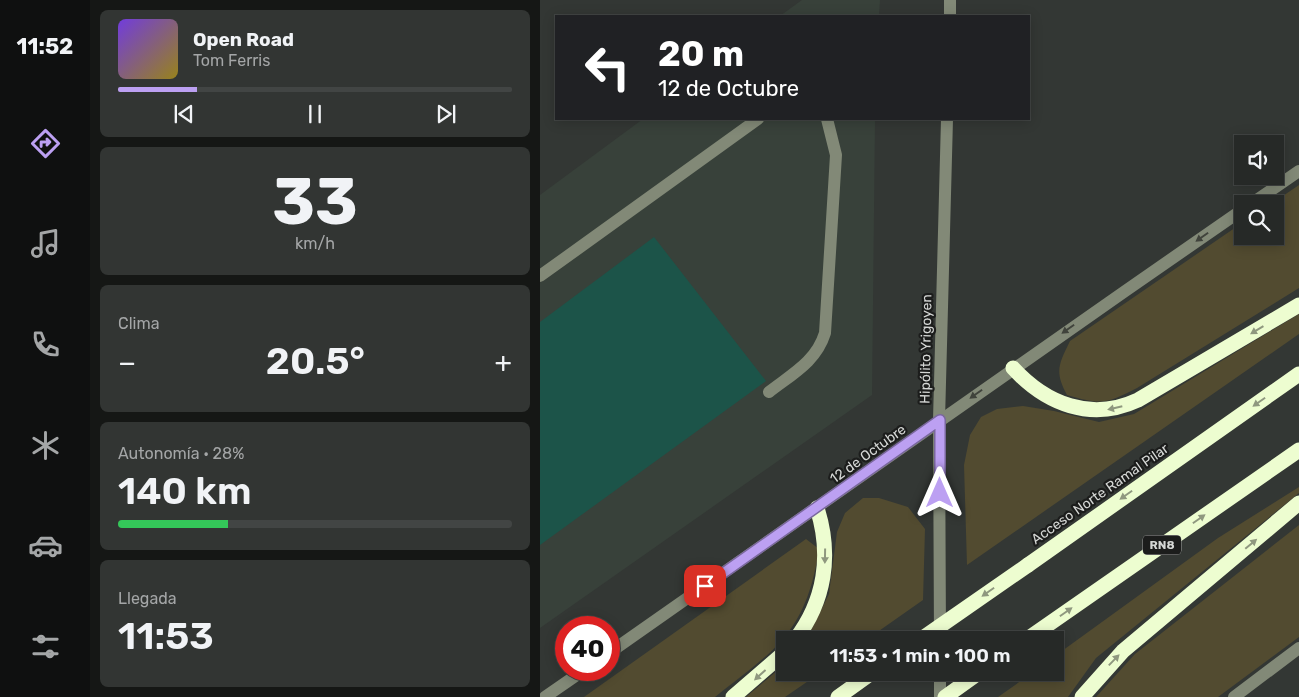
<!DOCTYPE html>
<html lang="es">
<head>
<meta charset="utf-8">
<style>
	:root { --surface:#262927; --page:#323533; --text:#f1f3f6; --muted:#a4a6a7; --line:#424544; --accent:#bca0f2 }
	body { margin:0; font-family:Rubik,sans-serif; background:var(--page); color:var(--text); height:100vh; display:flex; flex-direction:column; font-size:19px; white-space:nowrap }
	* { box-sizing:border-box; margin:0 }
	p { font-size:16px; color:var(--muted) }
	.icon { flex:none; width:28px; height:28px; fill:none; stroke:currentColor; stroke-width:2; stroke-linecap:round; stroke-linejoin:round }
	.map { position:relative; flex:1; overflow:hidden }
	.sheet { display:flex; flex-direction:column; gap:10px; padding:10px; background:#151715; width:450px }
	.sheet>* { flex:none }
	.hud { position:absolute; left:15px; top:15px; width:475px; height:105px; border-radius:0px; box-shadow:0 2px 12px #0003,0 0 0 1px var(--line); background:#202124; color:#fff; overflow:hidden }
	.tools { position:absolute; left:694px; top:135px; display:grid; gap:10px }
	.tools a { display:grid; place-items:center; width:50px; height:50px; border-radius:0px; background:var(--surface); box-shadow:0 2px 12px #0003,0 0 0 1px var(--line); font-size:25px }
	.speed { position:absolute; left:15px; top:616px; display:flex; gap:10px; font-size:25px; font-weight:700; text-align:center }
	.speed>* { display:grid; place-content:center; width:65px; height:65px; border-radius:50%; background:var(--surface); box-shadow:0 2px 12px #0003,0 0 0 1px var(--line); line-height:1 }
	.speed .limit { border:8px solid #d22; background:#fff; color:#111 }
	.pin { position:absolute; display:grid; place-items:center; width:42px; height:42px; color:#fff; margin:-21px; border-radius:10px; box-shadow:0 2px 8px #0006 }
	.me { position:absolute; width:55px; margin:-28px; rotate:0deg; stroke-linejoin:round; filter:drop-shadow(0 0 4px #0008) }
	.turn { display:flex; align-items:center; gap:18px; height:105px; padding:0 20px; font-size:22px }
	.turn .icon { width:65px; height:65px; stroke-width:2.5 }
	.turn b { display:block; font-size:35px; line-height:42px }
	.big { font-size:38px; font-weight:600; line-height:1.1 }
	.sheet .tile { flex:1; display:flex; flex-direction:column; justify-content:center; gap:8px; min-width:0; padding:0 18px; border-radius:8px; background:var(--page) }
	.sheet .dial { align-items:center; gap:0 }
	.dial b { font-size:65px; line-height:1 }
	.song { display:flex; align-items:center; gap:15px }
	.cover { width:60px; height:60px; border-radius:8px; background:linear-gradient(135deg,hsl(260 70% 55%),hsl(50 70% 35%)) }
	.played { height:5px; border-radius:2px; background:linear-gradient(90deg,var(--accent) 20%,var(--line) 20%) }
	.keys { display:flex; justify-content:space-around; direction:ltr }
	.heat { display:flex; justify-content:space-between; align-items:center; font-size:28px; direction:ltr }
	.charge { height:8px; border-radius:4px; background:linear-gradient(90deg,#34c759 28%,var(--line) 0) }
	.trip { position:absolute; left:236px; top:631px; width:288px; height:50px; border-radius:0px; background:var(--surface); box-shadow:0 2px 12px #0003,0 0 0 1px var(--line); font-weight:600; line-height:50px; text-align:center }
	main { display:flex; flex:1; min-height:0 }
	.dock { display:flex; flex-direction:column; width:90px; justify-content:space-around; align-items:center; background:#0f1010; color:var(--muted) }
	.dock .icon { width:35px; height:35px }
	.dock .current { color:var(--accent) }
	.dock b { font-size:22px; color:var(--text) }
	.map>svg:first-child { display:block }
</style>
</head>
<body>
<main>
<nav class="dock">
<b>11:52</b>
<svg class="icon current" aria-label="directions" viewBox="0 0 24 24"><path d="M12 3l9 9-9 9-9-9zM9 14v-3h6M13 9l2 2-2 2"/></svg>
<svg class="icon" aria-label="music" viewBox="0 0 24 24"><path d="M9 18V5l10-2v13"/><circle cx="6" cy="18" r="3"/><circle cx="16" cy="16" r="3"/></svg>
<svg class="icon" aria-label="phone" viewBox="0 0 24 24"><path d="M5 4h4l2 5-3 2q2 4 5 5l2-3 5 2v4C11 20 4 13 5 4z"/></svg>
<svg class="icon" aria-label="climate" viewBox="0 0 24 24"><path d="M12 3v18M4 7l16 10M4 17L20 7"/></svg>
<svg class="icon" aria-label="car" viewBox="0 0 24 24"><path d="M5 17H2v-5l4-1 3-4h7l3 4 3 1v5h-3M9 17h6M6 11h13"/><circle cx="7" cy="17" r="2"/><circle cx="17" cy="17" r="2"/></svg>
<svg class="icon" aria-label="filters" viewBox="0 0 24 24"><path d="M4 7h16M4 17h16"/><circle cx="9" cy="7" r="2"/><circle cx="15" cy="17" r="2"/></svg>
</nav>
<section class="sheet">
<div class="tile">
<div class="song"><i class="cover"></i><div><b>Open Road</b><p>Tom Ferris</p></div></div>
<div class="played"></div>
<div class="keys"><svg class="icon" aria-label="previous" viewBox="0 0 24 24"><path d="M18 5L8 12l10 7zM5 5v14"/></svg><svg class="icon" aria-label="pause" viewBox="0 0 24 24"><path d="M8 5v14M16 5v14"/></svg><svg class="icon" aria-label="next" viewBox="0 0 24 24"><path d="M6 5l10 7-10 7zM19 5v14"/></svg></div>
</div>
<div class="tile dial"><b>33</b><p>km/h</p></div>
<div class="tile"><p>Clima</p>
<div class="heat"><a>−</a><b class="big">20.5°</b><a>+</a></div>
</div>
<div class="tile"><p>Autonomía · 28%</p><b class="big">140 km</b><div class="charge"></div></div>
<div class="tile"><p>Llegada</p><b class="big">11:53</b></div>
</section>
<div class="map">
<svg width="759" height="697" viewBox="0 0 759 697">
	<rect width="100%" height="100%" fill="#333734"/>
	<g fill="#38413a">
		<path d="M 262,0 L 340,0 L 339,16 L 240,16 Z"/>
		<path d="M 103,119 L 335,119 L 332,395 L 0,628 L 0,195 Z"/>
	</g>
	<g fill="#524b30">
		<path d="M 759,185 L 759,288 L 597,388 C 566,404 561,405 527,395 C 514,371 519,364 530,341 L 702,223 L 702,236 L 735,236 L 735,204 L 731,204 Z"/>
		<path d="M 759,314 L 759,334 L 427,565 L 424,465 L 430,435 L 441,417 L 457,409 L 483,406 L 514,411 L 559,422 L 594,414 Z"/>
		<path d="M 759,487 L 759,493 L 556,658 L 528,697 L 458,697 L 492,673 L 515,672 L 515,656 L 678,538 Z"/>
		<path d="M 323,498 L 339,498 L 368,507 L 385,529 L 383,600 L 326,640 L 266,640 L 289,594 L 297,532 L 305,513 Z"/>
		<path d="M 759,525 L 759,637 L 678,697 L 556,697 L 595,654 Z"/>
		<path d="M 266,539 L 279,549 C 274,582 265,614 242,640 C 226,659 196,680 175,697 L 44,697 Z"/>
		<path d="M 245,664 L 245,672 L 280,673 L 245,697 L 206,697 Z"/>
	</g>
	<path fill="#1c5449" d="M 114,237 L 226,381 L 0,545 L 0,322 Z"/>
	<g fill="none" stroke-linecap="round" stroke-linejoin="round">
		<g stroke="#828977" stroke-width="12">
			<path d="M 410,16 L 410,0"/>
			<path d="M 711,204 L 759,171"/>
			<path d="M 0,276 L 218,119"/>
			<path d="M 229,392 C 252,374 276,362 285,333 L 296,155 L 287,119"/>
			<path d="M 400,640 L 399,420 L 407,119"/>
			<path d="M 69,653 C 281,506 490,356 702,210"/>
			<path d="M 400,672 L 400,697"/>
			<path d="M 5,697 L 44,670"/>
			<path d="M 694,697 L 759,648"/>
		</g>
		<g stroke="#edfdd0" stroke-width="15">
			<path d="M 473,368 C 506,404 551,422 598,400 L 759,305"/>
			<path d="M 488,565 L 759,374"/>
			<path d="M 255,640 C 285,601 292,555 277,508"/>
			<path d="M 486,640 L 759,450"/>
			<path d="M 193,697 L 245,652"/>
			<path d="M 298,697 L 333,672"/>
			<path d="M 405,697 L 440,672"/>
			<path d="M 542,697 L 583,651 L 759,503"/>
		</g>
		<path stroke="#edfdd0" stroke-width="15" d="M 380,640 L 488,565"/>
	</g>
	<defs><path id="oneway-solid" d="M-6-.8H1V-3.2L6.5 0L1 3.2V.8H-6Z" transform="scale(1.25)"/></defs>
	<g fill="#40433c">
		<use href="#oneway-solid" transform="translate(662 237) rotate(145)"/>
		<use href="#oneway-solid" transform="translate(528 329) rotate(145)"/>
		<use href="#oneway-solid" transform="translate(436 394) rotate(145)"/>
	</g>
	<g fill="#8f987f">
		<use href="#oneway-solid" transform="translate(717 330) rotate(149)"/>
		<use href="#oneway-solid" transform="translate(719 402) rotate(145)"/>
		<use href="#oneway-solid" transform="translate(575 408) rotate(167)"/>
		<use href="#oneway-solid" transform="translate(586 495) rotate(145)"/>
		<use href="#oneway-solid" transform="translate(659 519) rotate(-35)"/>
		<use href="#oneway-solid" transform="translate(711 544) rotate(-40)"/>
		<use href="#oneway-solid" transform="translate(285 556) rotate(91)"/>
		<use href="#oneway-solid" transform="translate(448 592) rotate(145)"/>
		<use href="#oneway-solid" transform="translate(526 612) rotate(-35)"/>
		<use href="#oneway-solid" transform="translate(574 660) rotate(-46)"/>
		<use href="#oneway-solid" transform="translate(220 675) rotate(138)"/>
	</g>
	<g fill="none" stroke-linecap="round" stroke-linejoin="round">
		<g stroke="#7a689d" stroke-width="12">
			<path id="route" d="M 165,586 L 400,420 L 400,493"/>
		</g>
		<use href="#route" stroke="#bca0f2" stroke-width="9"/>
	</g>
	<g text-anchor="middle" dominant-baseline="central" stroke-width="4.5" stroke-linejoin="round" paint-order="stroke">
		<rect fill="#1c1d1c" stroke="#9e9f9e" stroke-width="1" x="603" y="535.5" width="38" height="19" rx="4"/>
		<g font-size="12" font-weight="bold" fill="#d5d7d5">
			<text x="622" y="545">RN8</text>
		</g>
		<g font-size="14" fill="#d5d7d5" stroke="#1c1d1c">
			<text transform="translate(386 349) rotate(-89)">Hipólito Yrigoyen</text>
			<text transform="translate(328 454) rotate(-36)">12 de Octubre</text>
			<text transform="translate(560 494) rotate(-35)">Acceso Norte Ramal Pilar</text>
		</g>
	</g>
</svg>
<div class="tools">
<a><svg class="icon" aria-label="sound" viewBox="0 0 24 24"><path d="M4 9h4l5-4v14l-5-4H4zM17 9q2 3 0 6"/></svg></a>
<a><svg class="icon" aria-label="search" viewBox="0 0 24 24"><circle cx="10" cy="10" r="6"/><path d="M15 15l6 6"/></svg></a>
</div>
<div class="speed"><div class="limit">40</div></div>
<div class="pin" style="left:165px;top:586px;background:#d93025"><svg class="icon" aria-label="arrive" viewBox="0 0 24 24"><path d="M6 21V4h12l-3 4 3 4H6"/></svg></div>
<svg class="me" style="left:400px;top:493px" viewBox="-20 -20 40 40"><path d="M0-17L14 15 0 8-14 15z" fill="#bca0f2" stroke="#fff" stroke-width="4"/></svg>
<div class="trip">11:53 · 1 min · 100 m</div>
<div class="hud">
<div class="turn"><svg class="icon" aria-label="left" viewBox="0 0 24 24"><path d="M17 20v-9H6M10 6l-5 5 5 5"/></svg><div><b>20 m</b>12 de Octubre</div></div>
</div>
</div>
</main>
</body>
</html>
